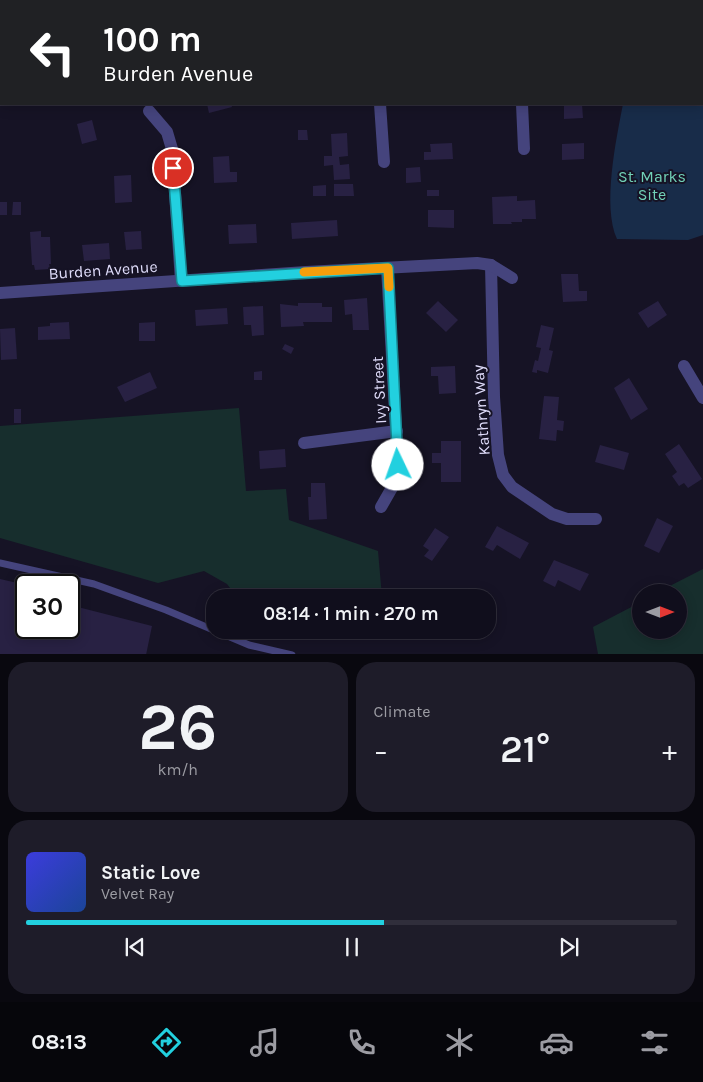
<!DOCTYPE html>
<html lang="en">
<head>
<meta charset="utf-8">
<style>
	:root { --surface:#100e1c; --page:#1e1c29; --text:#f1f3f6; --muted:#9c9ca3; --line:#302e3b; --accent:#22d0df }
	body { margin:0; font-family:Karla,sans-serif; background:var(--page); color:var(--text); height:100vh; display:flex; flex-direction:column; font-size:19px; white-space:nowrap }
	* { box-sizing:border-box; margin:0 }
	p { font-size:16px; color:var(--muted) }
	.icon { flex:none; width:28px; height:28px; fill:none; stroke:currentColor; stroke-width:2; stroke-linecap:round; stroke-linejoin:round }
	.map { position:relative; height:654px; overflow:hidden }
	.drawer { display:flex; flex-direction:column; gap:8px; padding:8px; background:#09080f; flex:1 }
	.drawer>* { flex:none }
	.guide { position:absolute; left:0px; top:0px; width:704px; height:105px; box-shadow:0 2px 12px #0003,0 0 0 1px var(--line); background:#202124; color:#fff; overflow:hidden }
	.needle { width:32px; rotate:90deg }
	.fabs { position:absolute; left:632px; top:584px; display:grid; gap:10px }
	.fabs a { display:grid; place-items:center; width:55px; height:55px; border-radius:50%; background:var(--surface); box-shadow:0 2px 12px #0003,0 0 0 1px var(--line); font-size:25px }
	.speed { position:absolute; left:15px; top:574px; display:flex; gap:10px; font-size:25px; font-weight:700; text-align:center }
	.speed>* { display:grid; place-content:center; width:65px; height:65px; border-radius:50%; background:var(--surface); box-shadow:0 2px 12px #0003,0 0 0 1px var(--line); line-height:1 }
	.speed .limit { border:2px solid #111; border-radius:8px; background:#fff; color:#111 }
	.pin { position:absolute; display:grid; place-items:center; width:42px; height:42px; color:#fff; margin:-21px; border:2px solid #fff; border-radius:50%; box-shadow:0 1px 5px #0007 }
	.me { position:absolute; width:55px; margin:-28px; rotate:357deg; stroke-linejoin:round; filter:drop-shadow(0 0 4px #0008) }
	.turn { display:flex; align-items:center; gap:18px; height:105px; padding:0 20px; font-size:22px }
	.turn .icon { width:65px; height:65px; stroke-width:2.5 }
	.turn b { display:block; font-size:35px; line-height:42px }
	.big { font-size:38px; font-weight:600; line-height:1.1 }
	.drawer .widget { flex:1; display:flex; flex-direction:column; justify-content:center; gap:8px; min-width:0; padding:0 18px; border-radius:20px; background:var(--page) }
	.drawer .dial { align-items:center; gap:0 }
	.dial b { font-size:65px; line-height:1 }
	.song { display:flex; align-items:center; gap:15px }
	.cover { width:60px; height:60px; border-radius:8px; background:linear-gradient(135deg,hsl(240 70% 55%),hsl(220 70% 35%)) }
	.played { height:5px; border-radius:2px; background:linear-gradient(90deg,var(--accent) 55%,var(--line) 55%) }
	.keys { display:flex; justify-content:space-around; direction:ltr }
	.heat { display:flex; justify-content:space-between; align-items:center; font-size:28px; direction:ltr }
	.drawer .tiles { flex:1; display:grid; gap:8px; grid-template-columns:1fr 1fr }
	.widget:last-child { grid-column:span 2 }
	.trip { position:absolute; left:206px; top:589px; width:290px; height:50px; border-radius:20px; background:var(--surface); box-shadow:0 2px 12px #0003,0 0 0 1px var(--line); font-weight:600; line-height:50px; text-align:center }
	.tab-bar { display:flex; height:80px; justify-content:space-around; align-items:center; background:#06060b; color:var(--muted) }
	.tab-bar .icon { width:35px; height:35px }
	.tab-bar .current { color:var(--accent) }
	.tab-bar b { font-size:22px; color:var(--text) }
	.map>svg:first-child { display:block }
</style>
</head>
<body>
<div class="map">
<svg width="703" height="655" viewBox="0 0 703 655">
	<rect width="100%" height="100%" fill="#161325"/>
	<g fill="#172e2d">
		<path d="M 239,408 L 246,491 L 286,489 L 289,520 L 378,551 L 382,597 L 236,596 L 227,584 L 204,571 L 158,583 L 0,538 L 0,426 Z"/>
		<path d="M 703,569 L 703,654 L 598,654 L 593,627 L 641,602 L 641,630 L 679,630 L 679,592 L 658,592 Z"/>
	</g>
	<path fill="#182c49" d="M 703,8 L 703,235 L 688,240 L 617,239 C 602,206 616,140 623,104 L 702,104 Z"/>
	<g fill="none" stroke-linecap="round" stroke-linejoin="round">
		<path stroke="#182c49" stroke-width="4" d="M 552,0 L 554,1"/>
	</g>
	<g fill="#282143">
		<path d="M 207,104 L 231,104 L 232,107 L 209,113 Z"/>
		<path d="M 564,104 L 582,104 L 583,118 L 564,119 Z"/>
		<path d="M 92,120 L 97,140 L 82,144 L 77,124 Z"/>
		<path d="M 298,130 L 307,130 L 308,140 L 298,140 Z"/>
		<path d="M 347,133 L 348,156 L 339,157 L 340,165 L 349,164 L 350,179 L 334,180 L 333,165 L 324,166 L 324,156 L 332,156 L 331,134 Z"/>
		<path d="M 452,143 L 453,159 L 424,160 L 424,152 L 431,152 L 430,144 Z"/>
		<path d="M 584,143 L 584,159 L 562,160 L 562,144 Z"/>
		<path d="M 229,156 L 230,172 L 237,172 L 237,182 L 214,183 L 213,157 Z"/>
		<path d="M 420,167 L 421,182 L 406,183 L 406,168 Z"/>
		<path d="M 131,175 L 132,202 L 115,203 L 114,176 Z"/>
		<path d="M 334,184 L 353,184 L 354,196 L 334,196 Z"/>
		<path d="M 326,185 L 326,196 L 313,196 L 313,186 Z"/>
		<rect x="427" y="190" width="12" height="6"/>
		<path d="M 517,196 L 517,201 L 535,200 L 536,219 L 522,219 L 522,222 L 511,222 L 512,224 L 493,224 L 492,197 Z"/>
		<rect x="0" y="202" width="7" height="13"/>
		<path d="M 13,202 L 21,202 L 21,215 L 12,215 Z"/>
		<path d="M 428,210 L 454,210 L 454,228 L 428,227 Z"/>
		<path d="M 337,220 L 338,236 L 292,239 L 291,223 Z"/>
		<path d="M 256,224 L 257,243 L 229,244 L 228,225 Z"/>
		<path d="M 41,231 L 41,237 L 50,237 L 51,264 L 49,264 L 50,269 L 35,270 L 34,265 L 32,265 L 30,232 Z"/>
		<path d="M 141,231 L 142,249 L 126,250 L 124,232 Z"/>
		<path d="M 109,243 L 110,259 L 84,261 L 82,245 Z"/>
		<path d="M 561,274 L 578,274 L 579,291 L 587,291 L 587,301 L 563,302 Z"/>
		<path d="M 367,298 L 369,330 L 353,330 L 352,314 L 345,315 L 344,300 Z"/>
		<path d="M 438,301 L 458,320 L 446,332 L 426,313 Z"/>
		<path d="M 658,301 L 667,315 L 648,328 L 638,313 Z"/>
		<path d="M 298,303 L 322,303 L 322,307 L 332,307 L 332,322 L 303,322 L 304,326 L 281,327 L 280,304 L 298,306 Z"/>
		<path d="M 263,306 L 264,335 L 252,336 L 251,325 L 244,325 L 243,307 Z"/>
		<path d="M 227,308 L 228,324 L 196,326 L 195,310 Z"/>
		<path d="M 69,322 L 70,339 L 38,340 L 38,327 L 50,326 L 50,323 Z"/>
		<path d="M 155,322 L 155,341 L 139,341 L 139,323 Z"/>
		<path d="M 541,325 L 554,328 L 549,350 L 553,351 L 548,373 L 537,370 L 537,373 L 532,372 L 535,360 L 538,361 L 541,348 L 536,347 Z"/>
		<path d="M 15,328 L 17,359 L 1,360 L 0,329 Z"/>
		<path d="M 285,344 L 294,348 L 291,354 L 282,349 Z"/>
		<path d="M 455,366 L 456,393 L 439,394 L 438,376 L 431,376 L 431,367 Z"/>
		<path d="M 262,371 L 262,380 L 254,380 L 254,372 Z"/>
		<path d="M 150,372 L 157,388 L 125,402 L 117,387 Z"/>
		<path d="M 629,378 L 648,409 L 631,420 L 614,388 Z"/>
		<path d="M 544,396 L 559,397 L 557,420 L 564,421 L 563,431 L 557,430 L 556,441 L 539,439 Z"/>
		<rect x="14" y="409" width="7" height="14"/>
		<path d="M 441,441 L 461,441 L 461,482 L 441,482 L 441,463 L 432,463 L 432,453 L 441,453 Z"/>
		<path d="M 679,444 L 702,479 L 688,488 L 684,483 L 679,486 L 672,476 L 677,472 L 665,454 Z"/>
		<path d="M 600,445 L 629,453 L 624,470 L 595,462 Z"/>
		<path d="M 285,449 L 286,467 L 260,469 L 259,451 Z"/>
		<path d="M 311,483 L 325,483 L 327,519 L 309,520 L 308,497 L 311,497 Z"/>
		<path d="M 657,518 L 673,526 L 659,553 L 644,546 Z"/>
		<path d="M 497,526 L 529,543 L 520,559 L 497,545 L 493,551 L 485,547 Z"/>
		<path d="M 435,528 L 449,537 L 432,561 L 424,556 L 429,550 L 423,546 Z"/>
		<path d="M 554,560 L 589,574 L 580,591 L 558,580 L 555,587 L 543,581 Z"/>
		<path d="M 0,579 L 26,585 L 26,628 L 69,628 L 69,596 L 72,597 L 70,605 L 152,626 L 146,655 L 0,655 Z"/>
	</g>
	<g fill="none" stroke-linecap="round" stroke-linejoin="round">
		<path stroke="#45447d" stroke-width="7" d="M 0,563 L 94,584 L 166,610 L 249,645 L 292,655"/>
		<g stroke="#45447d" stroke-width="12">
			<path d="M 342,0 L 354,0"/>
			<path d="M 372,0 L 373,1"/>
			<path d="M 517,0 L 517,1"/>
			<path d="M 380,104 L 384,162"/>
			<path d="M 522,104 L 524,149"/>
			<path d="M 149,111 L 167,132 L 172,149 L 181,281"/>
			<path d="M 491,265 L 494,397 L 498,455 L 503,475 L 512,487 L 552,514 L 567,519 L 596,519"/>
			<path d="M 0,293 L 306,272 L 477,263 L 491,265 L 512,278"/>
			<path d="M 684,366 L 703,398"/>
			<path d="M 304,443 L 397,431"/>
			<path d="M 381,507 L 393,486 L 398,465 L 387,268"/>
		</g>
	</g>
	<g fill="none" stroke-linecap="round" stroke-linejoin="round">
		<g stroke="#168791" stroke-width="12">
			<path id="route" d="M 173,168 L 182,281 L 388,268 L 398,465"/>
		</g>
		<use href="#route" stroke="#22d0df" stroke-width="9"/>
		<path stroke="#f59e0b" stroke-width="9" d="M 304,272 L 388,268 L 389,287"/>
	</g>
	<g text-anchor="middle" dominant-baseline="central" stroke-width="4" stroke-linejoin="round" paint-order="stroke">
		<g font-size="16" fill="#71d1b7" stroke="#161325">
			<text x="652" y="176">St. Marks<tspan x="652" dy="18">Site</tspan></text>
		</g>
		<g font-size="16" fill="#dfdcfa" stroke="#161325">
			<text transform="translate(103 270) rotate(-4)">Burden Avenue</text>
			<text transform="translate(379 390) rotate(-93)">Ivy Street</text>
			<text transform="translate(481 410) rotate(-94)">Kathryn Way</text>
		</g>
	</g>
</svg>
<div class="fabs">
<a><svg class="needle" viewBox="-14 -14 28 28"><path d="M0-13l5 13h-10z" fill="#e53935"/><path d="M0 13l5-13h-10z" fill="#9c9ca3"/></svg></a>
</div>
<div class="speed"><div class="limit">30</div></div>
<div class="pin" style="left:173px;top:168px;background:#d93025"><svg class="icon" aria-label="arrive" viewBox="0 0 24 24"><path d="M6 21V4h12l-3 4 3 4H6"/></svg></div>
<svg class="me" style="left:398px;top:465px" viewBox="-20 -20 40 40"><circle r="19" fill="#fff"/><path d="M0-13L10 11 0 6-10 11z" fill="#22d0df"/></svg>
<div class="trip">08:14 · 1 min · 270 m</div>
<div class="guide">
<div class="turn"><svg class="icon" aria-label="left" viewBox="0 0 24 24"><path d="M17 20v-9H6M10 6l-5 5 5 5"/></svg><div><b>100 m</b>Burden Avenue</div></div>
</div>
</div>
<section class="drawer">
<div class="tiles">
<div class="widget dial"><b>26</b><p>km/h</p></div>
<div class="widget"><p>Climate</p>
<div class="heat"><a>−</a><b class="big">21°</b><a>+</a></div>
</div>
<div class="widget">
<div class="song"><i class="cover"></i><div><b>Static Love</b><p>Velvet Ray</p></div></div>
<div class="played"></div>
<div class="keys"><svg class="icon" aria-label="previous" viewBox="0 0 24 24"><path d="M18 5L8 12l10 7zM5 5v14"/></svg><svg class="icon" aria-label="pause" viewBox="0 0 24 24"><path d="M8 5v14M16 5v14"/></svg><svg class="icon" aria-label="next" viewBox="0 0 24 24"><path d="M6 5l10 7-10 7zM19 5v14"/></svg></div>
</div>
</div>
</section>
<nav class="tab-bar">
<b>08:13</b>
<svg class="icon current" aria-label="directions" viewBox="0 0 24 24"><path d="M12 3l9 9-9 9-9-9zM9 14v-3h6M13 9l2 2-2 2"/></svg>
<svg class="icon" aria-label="music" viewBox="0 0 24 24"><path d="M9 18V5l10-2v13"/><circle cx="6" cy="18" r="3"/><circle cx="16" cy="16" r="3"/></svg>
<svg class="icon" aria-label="phone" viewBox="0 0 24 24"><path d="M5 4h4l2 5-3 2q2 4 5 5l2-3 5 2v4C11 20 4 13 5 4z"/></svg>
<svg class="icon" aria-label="climate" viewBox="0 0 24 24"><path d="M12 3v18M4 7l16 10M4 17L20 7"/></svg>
<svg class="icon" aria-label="car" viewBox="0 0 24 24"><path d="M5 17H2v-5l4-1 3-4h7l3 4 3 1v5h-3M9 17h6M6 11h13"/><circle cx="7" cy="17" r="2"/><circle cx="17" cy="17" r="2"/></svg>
<svg class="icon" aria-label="filters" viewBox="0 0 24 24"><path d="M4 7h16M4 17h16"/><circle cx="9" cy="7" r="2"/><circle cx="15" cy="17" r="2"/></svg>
</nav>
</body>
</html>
